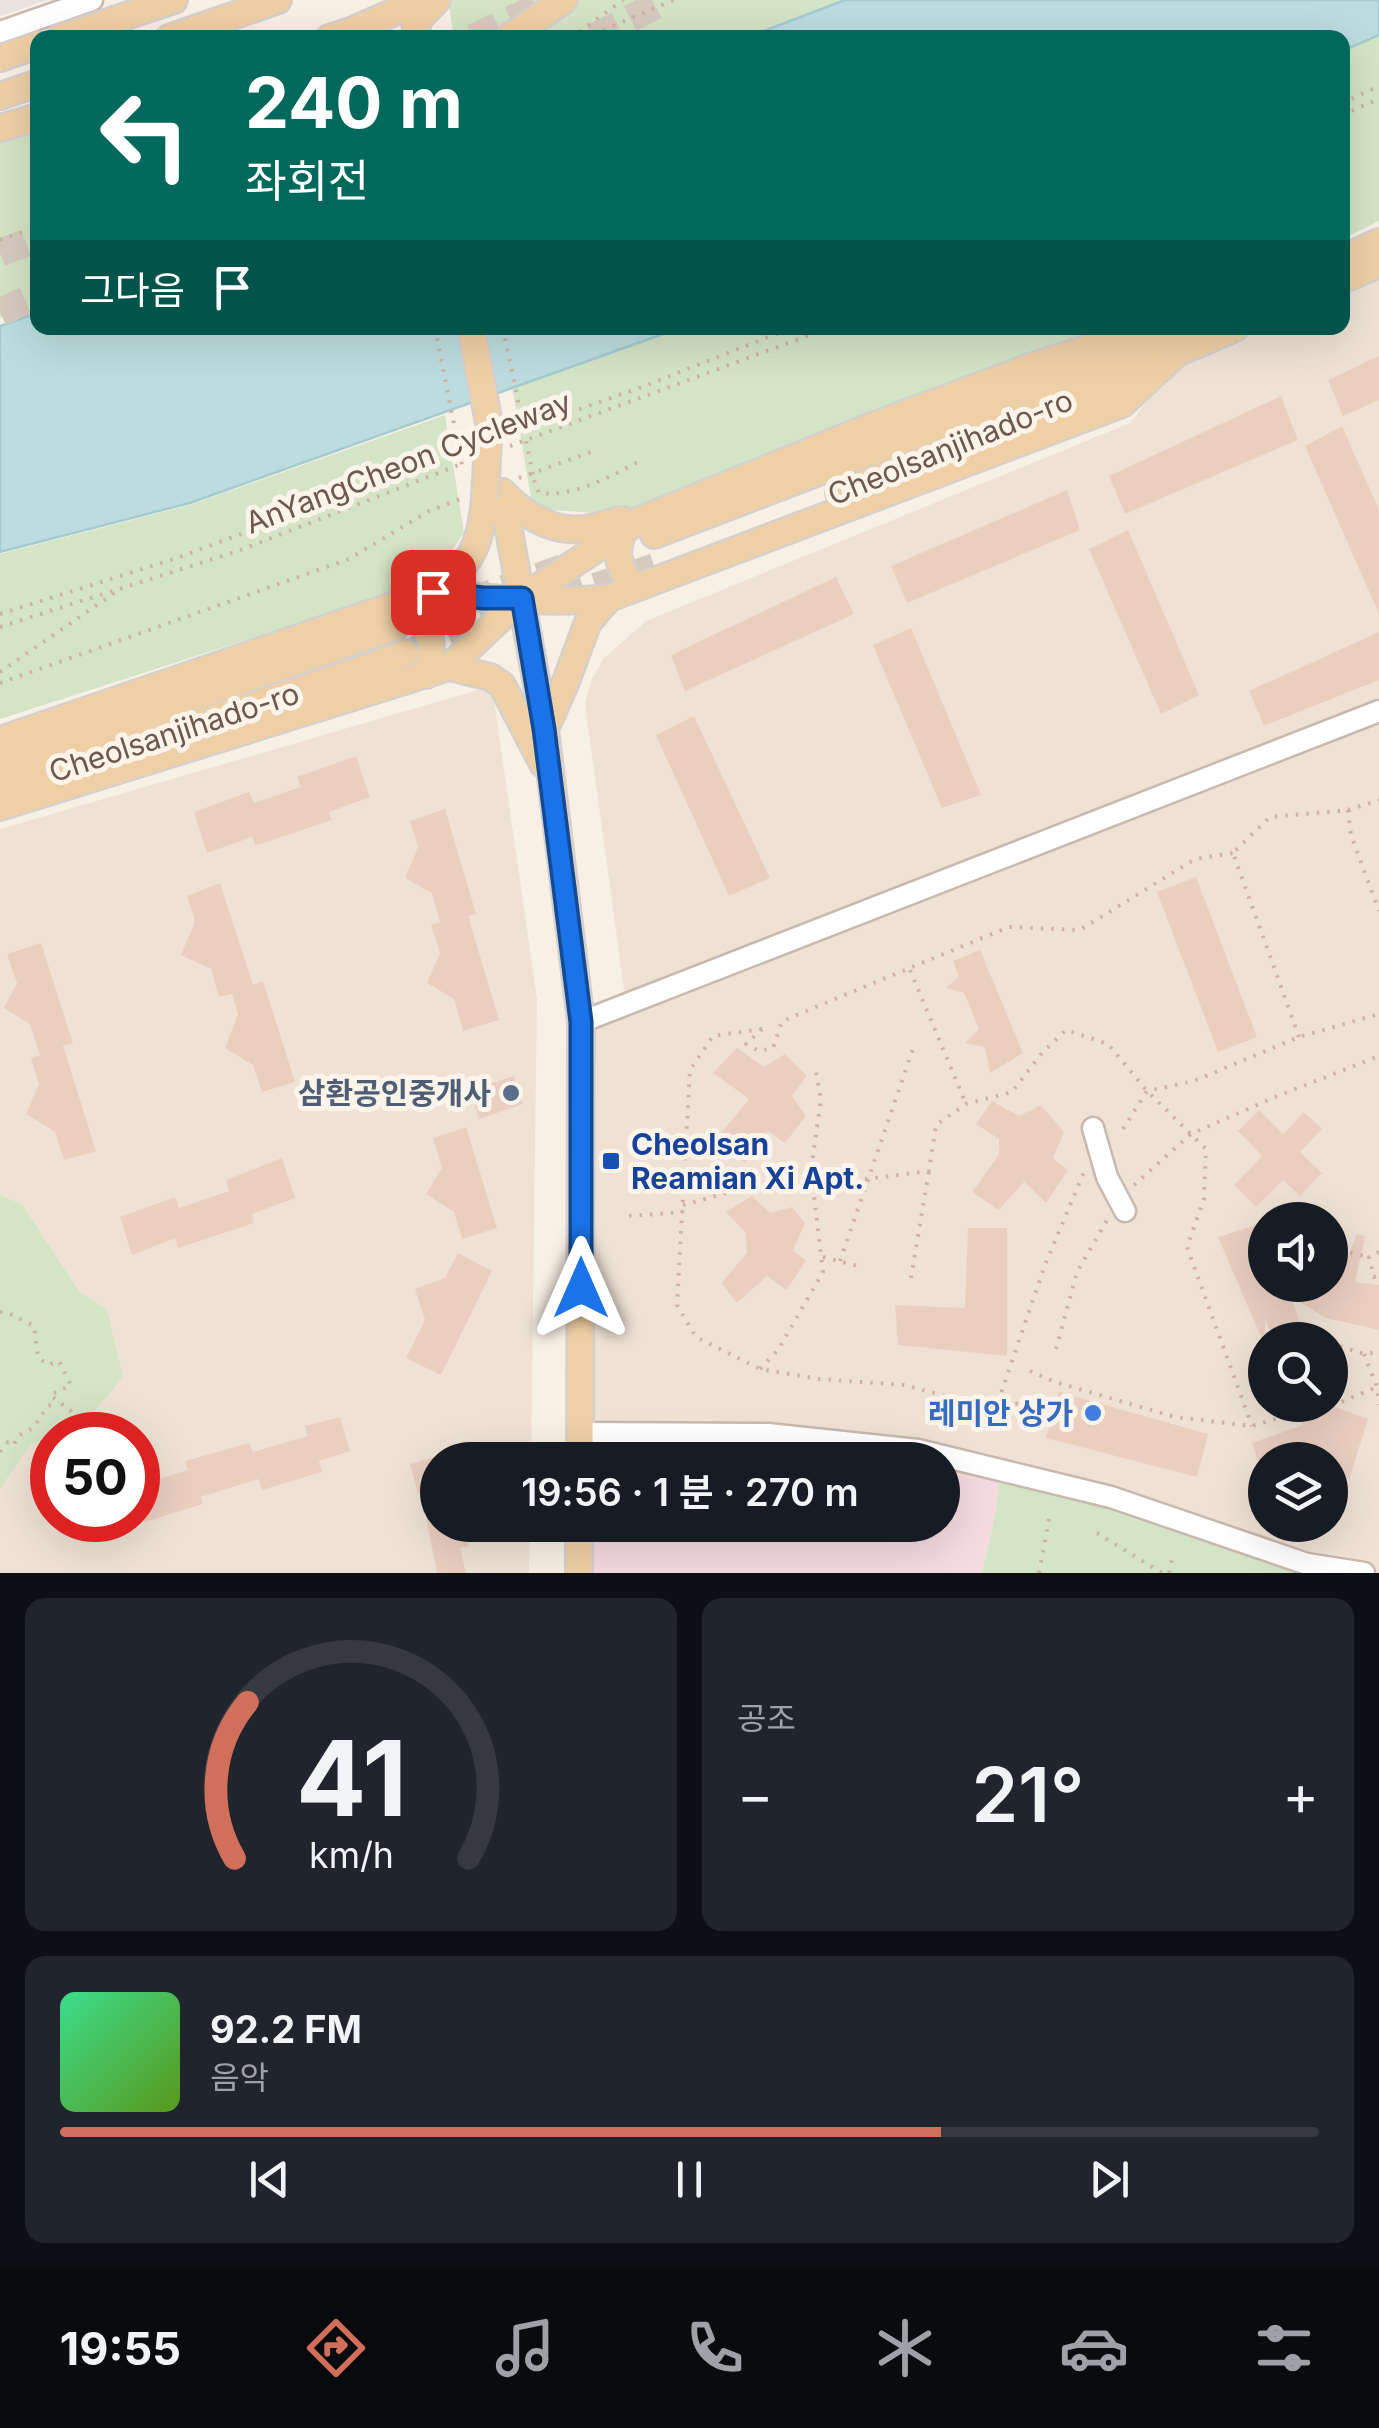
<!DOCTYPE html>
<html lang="ko">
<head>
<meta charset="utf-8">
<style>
	:root { --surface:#171b24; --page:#20242c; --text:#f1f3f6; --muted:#9ea1a6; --line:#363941; --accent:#d26f5b }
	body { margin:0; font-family:Inter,"Noto Sans KR",sans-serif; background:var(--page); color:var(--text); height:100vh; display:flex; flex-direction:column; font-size:38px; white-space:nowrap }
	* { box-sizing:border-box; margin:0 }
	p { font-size:32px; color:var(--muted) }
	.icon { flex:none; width:55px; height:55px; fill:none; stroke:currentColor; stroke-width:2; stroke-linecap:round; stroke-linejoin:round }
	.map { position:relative; height:1573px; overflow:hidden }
	.details { display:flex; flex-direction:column; gap:25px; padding:25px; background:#0d0f14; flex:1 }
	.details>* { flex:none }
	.hud { position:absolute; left:30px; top:30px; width:1320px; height:305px; border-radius:20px; box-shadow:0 10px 40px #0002; background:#00695c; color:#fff; overflow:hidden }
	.fabs { position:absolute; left:1248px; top:1202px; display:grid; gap:20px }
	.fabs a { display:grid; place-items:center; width:100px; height:100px; border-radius:50%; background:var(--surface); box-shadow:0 10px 40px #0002; font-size:50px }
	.speed { position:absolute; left:30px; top:1412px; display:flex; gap:20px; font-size:50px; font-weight:700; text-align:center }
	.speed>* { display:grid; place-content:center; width:130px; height:130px; border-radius:50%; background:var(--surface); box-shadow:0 10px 40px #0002; line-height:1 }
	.speed .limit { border:15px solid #d22; background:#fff; color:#111 }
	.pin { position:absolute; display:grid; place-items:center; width:85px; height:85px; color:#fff; margin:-42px; border-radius:20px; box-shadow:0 5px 15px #0006 }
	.me { position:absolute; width:110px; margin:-55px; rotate:0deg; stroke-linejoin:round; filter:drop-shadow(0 0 8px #0008) }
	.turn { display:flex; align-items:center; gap:35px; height:210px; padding:0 50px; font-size:45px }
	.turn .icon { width:130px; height:130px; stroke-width:2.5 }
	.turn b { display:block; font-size:70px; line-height:85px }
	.then { display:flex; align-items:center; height:95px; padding:0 50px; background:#0003; gap:20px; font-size:38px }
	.big { font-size:75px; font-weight:600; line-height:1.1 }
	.details .tile { flex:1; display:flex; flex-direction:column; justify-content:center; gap:15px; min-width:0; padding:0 35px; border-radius:20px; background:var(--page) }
	.details .dial { align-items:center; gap:0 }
	.dial svg { height:260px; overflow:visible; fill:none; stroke:var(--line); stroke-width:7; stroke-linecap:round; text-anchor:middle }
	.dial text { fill:var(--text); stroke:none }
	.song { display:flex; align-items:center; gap:30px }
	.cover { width:120px; height:120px; border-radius:15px; background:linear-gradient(135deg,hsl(150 70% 55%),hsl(90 70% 35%)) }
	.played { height:10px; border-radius:5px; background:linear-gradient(90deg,var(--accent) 70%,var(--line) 70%) }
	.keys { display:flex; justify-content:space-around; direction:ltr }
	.heat { display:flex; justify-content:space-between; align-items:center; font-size:55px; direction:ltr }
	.details .tiles { flex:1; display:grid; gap:25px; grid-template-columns:1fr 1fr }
	.tile:last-child { grid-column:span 2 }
	.trip { position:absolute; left:420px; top:1442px; width:540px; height:100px; border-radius:50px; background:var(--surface); box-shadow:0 10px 40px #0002; font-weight:600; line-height:100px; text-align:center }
	.menu { display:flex; height:160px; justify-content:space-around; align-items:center; background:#090b0e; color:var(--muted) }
	.menu .icon { width:70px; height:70px }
	.menu .active { color:var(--accent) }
	.menu b { font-size:45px; color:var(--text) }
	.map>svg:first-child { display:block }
</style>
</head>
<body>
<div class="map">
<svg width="1379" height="1573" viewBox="0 0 1379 1573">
	<rect width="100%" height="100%" fill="#f9f0e5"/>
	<g fill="#efe2d5" fill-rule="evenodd">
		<path d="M 1379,257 L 1379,1573 L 1364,1573 L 918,1450 L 580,1433 L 581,1022 L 626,1004 L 585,704 L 591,681 L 603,659 L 646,621 L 1130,423 L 1182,358 L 1224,328 L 1342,328 L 1343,274 ZM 1265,1220 L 1330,1220 L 1330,1285 L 1265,1285 ZM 1265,1340 L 1330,1340 L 1330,1405 L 1265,1405 ZM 1265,1460 L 1330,1460 L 1330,1525 L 1265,1525 Z"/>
		<path d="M 492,686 L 537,999 L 531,1460 L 438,1460 L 438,1525 L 530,1525 L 529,1573 L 0,1573 L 0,1489 L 30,1445 L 52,1435 L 52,1520 L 138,1520 L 138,1435 L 53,1435 L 88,1419 L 107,1310 L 79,1291 L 22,1204 L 0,1195 L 0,829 Z"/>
	</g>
	<path fill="#e9e3df" d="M 0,0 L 48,0 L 0,16 Z"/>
	<path fill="#f5dadf" d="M 580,1433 L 768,1434 L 918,1450 L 1001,1470 L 995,1515 L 982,1573 L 579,1573 L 579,1525 L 942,1525 L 942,1460 L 580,1460 Z"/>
	<g fill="#d4e4c6">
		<path d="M 448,0 L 1379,0 L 1379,221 L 1343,239 L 1342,38 L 454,38 Z"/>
		<path d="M 37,130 L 37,305 L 0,317 L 0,141 Z"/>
		<path d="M 502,328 L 1127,328 L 616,514 L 533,509 Z"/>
		<path d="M 445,415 L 464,533 L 442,564 L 405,576 L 408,588 L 0,719 L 0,554 L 190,505 Z"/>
		<path d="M 0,1195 L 22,1204 L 79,1291 L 107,1310 L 123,1377 L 88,1419 L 30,1445 L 0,1489 Z"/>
		<path d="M 1001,1470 L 1364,1573 L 982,1573 L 995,1515 Z"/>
	</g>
	<g fill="#bddcdf" stroke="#a4cbd0" stroke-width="2.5">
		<path d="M 845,0 L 1379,0 L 1379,35 L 1343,51 L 1342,38 L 748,37 Z"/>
		<path d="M 37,313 L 38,328 L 680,328 L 190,503 L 0,552 L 0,326 Z"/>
	</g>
	<g fill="#eacfc1">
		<path d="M 1379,356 L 1379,400 L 1343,416 L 1328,380 Z"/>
		<path d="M 1281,396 L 1298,440 L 1125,514 L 1109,476 Z"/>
		<path d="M 1342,426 L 1379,510 L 1379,614 L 1305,446 Z"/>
		<path d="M 1067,490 L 1080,530 L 907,603 L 891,566 Z"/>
		<path d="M 1128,530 L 1199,695 L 1161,714 L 1089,549 Z"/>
		<path d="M 836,577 L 854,614 L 685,691 L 671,655 Z"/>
		<path d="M 911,628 L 981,795 L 942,808 L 873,645 Z"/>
		<path d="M 1379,632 L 1379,680 L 1264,726 L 1249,691 Z"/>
		<path d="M 694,716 L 770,878 L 729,896 L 656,735 Z"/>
		<path d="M 356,756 L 370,797 L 329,812 L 332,820 L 255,846 L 252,837 L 207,853 L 194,812 L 249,792 L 254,803 L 301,787 L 297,777 Z"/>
		<path d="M 445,809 L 476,914 L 468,916 L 499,1020 L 463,1031 L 454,999 L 427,983 L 440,953 L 431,925 L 440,922 L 432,893 L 405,878 L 418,847 L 410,821 Z"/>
		<path d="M 1196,877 L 1257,1037 L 1218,1052 L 1157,892 Z"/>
		<path d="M 220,883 L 253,985 L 263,981 L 295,1082 L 262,1092 L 253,1065 L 225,1048 L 238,1014 L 232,994 L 219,997 L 211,969 L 181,955 L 195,921 L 187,896 Z"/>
		<path d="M 41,943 L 73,1043 L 63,1046 L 96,1151 L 64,1160 L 55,1132 L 26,1114 L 39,1084 L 31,1058 L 40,1055 L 30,1024 L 4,1008 L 17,983 L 7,954 Z"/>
		<path d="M 980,950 L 1023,1053 L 990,1073 L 985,1047 L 965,1043 L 979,1029 L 964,993 L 946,988 L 959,976 L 953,961 Z"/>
		<path d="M 737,1048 L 764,1067 L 785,1054 L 807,1076 L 792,1096 L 806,1116 L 785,1143 L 768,1131 L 745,1163 L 717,1138 L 749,1099 L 713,1073 Z"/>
		<path d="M 514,1076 L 523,1104 L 479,1119 L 470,1091 Z"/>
		<path d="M 992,1101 L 1019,1116 L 1041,1105 L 1064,1132 L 1053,1158 L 1068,1170 L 1046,1203 L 1024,1182 L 999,1210 L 972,1192 L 999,1155 L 999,1139 L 976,1124 Z"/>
		<path d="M 1259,1110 L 1283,1134 L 1304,1112 L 1322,1129 L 1300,1152 L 1322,1173 L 1300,1196 L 1283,1180 L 1256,1207 L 1234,1185 L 1262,1156 L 1238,1131 Z"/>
		<path d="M 466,1127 L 497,1228 L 462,1239 L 454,1212 L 426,1194 L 442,1168 L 433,1138 Z"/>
		<path d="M 282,1158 L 295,1198 L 252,1214 L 254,1223 L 178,1248 L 175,1238 L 132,1255 L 120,1217 L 175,1197 L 179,1208 L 229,1191 L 226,1180 Z"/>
		<path d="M 752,1196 L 770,1213 L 792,1207 L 805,1223 L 793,1250 L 806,1261 L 786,1290 L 767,1276 L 737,1303 L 721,1283 L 747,1253 L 746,1233 L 726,1212 Z"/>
		<path d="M 1259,1224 L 1265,1239 L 1265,1285 L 1330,1285 L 1330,1276 L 1339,1280 L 1357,1234 L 1365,1236 L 1355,1282 L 1379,1285 L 1379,1330 L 1326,1318 L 1290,1296 L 1307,1340 L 1273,1340 L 1265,1318 L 1265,1346 L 1218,1237 Z"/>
		<path d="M 968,1228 L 1007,1228 L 1007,1356 L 898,1345 L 895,1305 L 965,1308 Z"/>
		<path d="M 458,1253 L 492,1271 L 441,1375 L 406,1358 L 425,1320 L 415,1289 L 445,1278 Z"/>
		<path d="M 1059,1392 L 1208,1434 L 1197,1477 L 1046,1438 Z"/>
		<path d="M 1296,1405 L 1330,1405 L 1368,1419 L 1349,1480 L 1330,1471 L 1330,1460 L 1257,1460 L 1252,1443 L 1303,1425 Z"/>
		<path d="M 340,1417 L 350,1451 L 319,1461 L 322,1472 L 262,1490 L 258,1479 L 201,1497 L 203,1504 L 144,1522 L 141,1514 L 138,1515 L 138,1486 L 188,1470 L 185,1461 L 249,1443 L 253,1452 L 308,1436 L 305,1426 Z"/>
		<path d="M 438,1456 L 438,1525 L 464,1525 L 469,1546 L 460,1548 L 466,1573 L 437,1573 L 421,1492 L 418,1493 L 410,1464 Z"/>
	</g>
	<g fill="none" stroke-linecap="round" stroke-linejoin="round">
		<g stroke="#d6cabf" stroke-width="25" stroke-dasharray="25 12" stroke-linecap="butt">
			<path d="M 560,597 L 663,563"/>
			<path d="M 399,625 L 564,566"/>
			<path d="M 414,649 L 503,616"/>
		</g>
		<g stroke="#d6cabf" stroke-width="28" stroke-dasharray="28 14" stroke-linecap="butt">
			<path d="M 473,38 L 550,1"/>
			<path d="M 593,38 L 666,0"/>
			<path d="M 0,253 L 38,238"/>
			<path d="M 0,312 L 38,295"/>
		</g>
		<g stroke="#c8b8ad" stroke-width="25">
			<g id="minor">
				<path d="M 0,32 L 92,0"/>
				<path d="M 581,1022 L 1379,711"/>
				<path d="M 1093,1128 L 1107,1177 L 1125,1211"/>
				<path d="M 580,1433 L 768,1434 L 918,1450 L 1111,1497 L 1307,1564 L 1364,1573"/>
			</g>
		</g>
		<g stroke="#d6d0cd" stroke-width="30">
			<g id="major">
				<path d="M 411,0 L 418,38"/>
				<path d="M 415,23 L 437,0"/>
				<path d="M 60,38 L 174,0"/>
				<path d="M 169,38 L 278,0"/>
				<path d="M 329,38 L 351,31 L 412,4"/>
				<path d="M 508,38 L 564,0"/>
				<path d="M 0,58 L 38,45"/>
				<path d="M 0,96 L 38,83"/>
				<path d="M 0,128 L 38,117"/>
				<path d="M 1342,259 L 1379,242"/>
				<path d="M 1342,280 L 1379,264"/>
				<path d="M 471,328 L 489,423"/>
				<path d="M 502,492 L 545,729 L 581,1022 L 580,1460"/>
				<path d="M 502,492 C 525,516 555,535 591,528 C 602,526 612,521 623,520"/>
				<path d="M 839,493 L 1027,418 L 1235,328"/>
				<path d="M 625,528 C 614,550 617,561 629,582 L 639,587"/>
				<path d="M 654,535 L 1017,396 L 1187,328"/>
				<path d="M 433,592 C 488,599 553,604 609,598 L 1122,404 L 1180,350"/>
				<path d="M 395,606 C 429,619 438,640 426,675"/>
				<path d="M 449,667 L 490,677 L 502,685 L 543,764"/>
				<path d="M 545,729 L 565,684 L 588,622 L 609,598"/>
				<path d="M 0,740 L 433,592 C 472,565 481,544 485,498"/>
				<path d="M 0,762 L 71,740 L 395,627"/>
				<path d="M 0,788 L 369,667 L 405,653"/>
				<path d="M 0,807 L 449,667 L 522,598 L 638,521 L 872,426 L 1030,367 L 1111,341 L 1169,335"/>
				<path d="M 579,1573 L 579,1525"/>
			</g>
		</g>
		<g stroke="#cfb2a4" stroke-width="4" stroke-dasharray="2.5 8" stroke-linecap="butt">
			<path d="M 571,38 L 623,0"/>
			<path d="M 584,38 L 674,0"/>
			<path d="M 1342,103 L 1379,86"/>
			<path d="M 1342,115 L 1379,99"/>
			<path d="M 0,240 L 38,227"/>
			<path d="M 510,434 L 642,387 L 791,328"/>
			<path d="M 510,446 L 829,328"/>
			<path d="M 519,478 L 591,452"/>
			<path d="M 534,480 L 539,493 C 574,497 607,478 638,462"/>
			<path d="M 0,614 L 177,558 L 468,449"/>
			<path d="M 0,627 L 238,551 L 464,463"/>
			<path d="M 0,672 L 117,591"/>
			<path d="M 0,683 L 349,559 L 429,511 L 463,498"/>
			<path d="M 1348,810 L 1379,800"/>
			<path d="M 910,970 L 966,1104"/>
			<path d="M 762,1029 L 713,1036 L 690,1070 L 677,1305 L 696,1337 L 760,1369 L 819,1379 L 904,1385 L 953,1398 L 1021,1404"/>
			<path d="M 762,1029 L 746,1044 L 759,1051 L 773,1048 L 782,1021 L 1009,927 L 1080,930 L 1195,859 L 1233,853"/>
			<path d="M 1299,1037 L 1233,853 L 1270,817 L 1348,810 L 1351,835 L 1379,911"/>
			<path d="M 1123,1129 L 1147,1091 L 1194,1081 L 1299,1037 L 1379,1014"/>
			<path d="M 1134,1185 L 1191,1134 L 1275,1097 L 1379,1056"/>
			<path d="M 683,1205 L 811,1170 L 843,1182 L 929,1171 L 936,1125 L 966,1104 L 1012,1092 L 1042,1053 L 1066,1030 L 1108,1044 L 1147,1091 L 1206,1149 L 1204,1199 L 1187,1247 L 1252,1426"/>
			<path d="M 629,1216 L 683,1212"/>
			<path d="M 1330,1251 L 1334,1249 L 1369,1257"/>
			<path d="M 1379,1252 L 1369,1257 L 1374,1277 L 1379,1274"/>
			<path d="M 823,1257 L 862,1267"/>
			<path d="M 840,1261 L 915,1043"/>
			<path d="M 911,1278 L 929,1171"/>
			<path d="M 1286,1293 L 1293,1285"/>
			<path d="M 0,1312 L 6,1312 L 34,1326 L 38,1357 L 48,1365 L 59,1361 L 71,1385 L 50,1395 L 70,1410 L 91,1435"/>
			<path d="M 1302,1333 L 1322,1340"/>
			<path d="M 1330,1343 L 1364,1354 L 1379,1352"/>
			<path d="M 1056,1349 L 1077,1272 L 1107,1220"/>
			<path d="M 1364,1354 L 1377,1387 L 1379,1405"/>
			<path d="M 760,1369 L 778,1350 L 823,1272 L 811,1170 L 821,1099 L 816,1072"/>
			<path d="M 1030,1371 L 1055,1382 L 1175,1417 L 1252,1426 L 1298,1412"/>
			<path d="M 998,1402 L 1045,1265 L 1084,1172"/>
			<path d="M 1332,1406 L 1379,1386"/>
			<path d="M 0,1452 L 8,1442 L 14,1445 L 18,1436 L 33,1428 L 48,1406 L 59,1403"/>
			<path d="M 1097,1533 L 1162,1573"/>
			<path d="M 1039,1573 L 1049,1519"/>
			<path d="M 1169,1573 L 1173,1555"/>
		</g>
		<use href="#minor" stroke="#fff" stroke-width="20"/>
		<use href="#major" stroke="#efd0a6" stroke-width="25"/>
		<g stroke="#d6d0cd" stroke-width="30" stroke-linecap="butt">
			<path id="major-bridge" d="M 485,498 L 489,423"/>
		</g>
		<g stroke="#cfb2a4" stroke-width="4" stroke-dasharray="2.5 8" stroke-linecap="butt">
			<path d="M 435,328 L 463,470"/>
			<path d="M 503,328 L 534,480"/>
		</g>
		<use href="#major-bridge" stroke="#efd0a6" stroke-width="25"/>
	</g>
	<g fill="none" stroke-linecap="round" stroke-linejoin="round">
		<g stroke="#114b97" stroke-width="25">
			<path id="route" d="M 433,592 L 483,598 L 522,598 L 544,729 L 581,1022 L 581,1288"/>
		</g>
		<use href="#route" stroke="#1a73e8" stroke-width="18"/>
	</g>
	<circle fill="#5c6f8a" stroke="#fcf4eb" stroke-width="4" cx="511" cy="1093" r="10"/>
	<rect fill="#1a4fb4" stroke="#fcf4eb" stroke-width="4" x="601" y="1151" width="20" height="20" rx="5"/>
	<circle fill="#3f7fe0" stroke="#fcf4eb" stroke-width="4" cx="1093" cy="1413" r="10"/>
	<g text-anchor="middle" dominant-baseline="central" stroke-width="10" stroke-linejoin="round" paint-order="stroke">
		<g font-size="30" fill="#6e584e" stroke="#fcf4eb">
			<text transform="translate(950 447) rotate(-22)">Cheolsanjihado-ro</text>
			<text transform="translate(408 462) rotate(-21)">AnYangCheon Cycleway</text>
			<text transform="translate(174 732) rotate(-18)">Cheolsanjihado-ro</text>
		</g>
		<g font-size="30" font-weight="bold" fill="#4e5e75" stroke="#fcf4eb" text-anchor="end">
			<text x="491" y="1093">삼환공인중개사</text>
		</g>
		<g font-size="30" font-weight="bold" fill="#164399" stroke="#fcf4eb" text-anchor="start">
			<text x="631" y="1144">Cheolsan<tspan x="631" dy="34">Reamian Xi Apt.</tspan></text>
		</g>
		<g font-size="30" font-weight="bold" fill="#366cbe" stroke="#fcf4eb" text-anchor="end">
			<text x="1073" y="1413">레미안 상가</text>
		</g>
	</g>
</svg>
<div class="fabs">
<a><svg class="icon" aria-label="sound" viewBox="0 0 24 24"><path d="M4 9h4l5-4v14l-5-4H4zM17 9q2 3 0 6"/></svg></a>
<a><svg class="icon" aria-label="search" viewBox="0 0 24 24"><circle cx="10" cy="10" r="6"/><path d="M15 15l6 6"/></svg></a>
<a><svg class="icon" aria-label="layers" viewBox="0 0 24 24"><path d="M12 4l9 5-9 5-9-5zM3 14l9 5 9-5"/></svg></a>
</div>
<div class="speed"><div class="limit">50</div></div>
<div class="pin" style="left:433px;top:592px;background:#d93025"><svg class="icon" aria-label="arrive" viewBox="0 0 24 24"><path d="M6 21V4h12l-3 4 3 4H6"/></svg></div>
<svg class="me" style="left:581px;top:1288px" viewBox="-20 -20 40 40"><path d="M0-17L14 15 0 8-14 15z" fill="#1a73e8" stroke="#fff" stroke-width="4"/></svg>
<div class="trip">19:56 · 1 분 · 270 m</div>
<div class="hud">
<div class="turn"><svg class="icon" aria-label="left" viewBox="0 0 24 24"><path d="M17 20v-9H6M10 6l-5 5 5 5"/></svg><div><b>240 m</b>좌회전</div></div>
<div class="then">그다음<svg class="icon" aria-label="arrive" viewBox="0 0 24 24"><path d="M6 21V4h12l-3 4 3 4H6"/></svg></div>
</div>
</div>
<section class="details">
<div class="tiles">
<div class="tile dial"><svg viewBox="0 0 100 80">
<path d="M14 69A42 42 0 1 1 86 69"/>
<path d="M14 69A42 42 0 0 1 18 21" stroke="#d26f5b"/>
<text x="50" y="56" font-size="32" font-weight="700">41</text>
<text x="50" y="72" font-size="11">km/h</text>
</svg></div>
<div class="tile"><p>공조</p>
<div class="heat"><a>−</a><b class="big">21°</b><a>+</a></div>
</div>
<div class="tile">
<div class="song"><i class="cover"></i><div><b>92.2 FM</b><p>음악</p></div></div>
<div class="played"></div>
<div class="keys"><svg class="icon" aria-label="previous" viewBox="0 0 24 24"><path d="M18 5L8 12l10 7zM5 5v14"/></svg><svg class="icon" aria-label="pause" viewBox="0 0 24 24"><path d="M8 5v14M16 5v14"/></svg><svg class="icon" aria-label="next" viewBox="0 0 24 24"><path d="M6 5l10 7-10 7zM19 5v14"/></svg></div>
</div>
</div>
</section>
<nav class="menu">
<b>19:55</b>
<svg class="icon active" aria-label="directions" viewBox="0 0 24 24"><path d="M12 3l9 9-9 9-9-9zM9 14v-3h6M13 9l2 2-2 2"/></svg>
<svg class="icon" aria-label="music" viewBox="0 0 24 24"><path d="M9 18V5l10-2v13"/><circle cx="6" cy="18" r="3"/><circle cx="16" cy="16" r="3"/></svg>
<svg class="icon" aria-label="phone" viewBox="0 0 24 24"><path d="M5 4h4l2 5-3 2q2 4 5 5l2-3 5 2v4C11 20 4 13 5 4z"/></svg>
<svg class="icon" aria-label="climate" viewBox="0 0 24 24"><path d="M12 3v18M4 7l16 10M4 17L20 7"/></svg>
<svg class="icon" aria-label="car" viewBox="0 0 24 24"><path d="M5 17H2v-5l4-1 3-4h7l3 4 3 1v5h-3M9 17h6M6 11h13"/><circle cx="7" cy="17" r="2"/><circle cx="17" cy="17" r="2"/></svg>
<svg class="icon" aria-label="filters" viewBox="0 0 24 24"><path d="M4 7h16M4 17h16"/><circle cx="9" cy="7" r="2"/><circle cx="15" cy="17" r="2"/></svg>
</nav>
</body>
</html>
